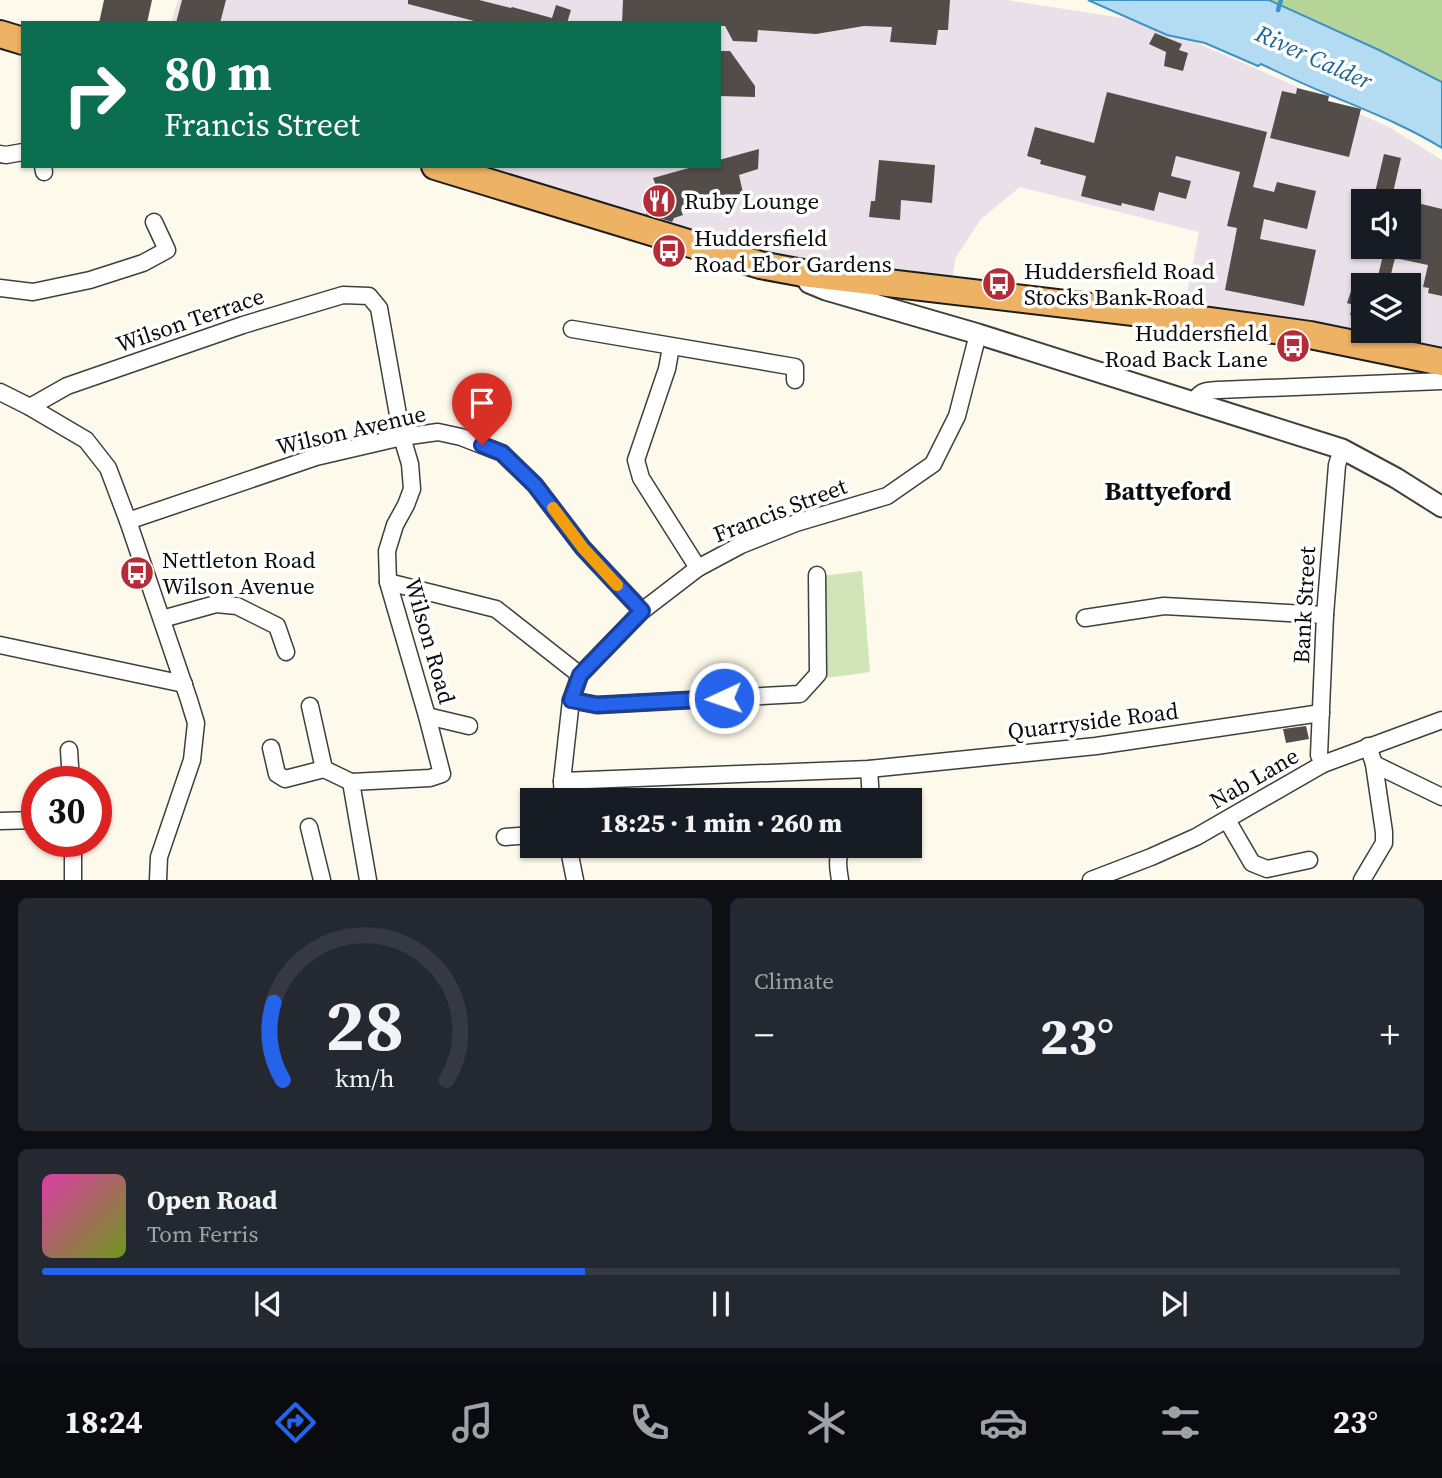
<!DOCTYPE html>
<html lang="en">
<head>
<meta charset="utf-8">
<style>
	:root { --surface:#171b24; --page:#242831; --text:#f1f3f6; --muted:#9ea1a6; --line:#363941; --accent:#2563eb }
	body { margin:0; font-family:"Source Serif 4",serif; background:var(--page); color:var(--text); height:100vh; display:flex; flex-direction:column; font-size:26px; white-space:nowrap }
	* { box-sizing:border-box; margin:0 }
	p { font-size:23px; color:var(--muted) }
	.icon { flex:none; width:38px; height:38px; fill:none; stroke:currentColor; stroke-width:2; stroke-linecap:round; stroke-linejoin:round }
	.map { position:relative; height:880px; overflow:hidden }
	.drawer { display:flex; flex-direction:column; gap:18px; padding:18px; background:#0d0f14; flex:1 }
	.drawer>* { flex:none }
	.top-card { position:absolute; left:21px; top:21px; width:700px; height:147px; border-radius:0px; box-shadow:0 2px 5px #0004; background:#0b6e4f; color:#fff; overflow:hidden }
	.fabs { position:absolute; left:1351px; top:189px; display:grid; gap:14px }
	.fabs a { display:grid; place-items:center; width:70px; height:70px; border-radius:0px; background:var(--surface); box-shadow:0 2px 5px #0004; font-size:35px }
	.speed { position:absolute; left:21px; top:766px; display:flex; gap:14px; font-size:35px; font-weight:700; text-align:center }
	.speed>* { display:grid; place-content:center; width:91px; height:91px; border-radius:50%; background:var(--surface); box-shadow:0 2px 5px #0004; line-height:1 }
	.speed .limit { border:10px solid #d22; background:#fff; color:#111 }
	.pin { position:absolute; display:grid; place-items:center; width:60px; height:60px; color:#fff; margin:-72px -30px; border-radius:50% 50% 50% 0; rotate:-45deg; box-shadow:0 0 7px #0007 }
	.pin .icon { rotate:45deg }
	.me { position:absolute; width:77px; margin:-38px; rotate:267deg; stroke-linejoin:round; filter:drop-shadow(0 0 5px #0008) }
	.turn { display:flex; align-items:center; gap:24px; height:147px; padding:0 28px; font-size:32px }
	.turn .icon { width:91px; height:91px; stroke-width:2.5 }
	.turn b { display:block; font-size:49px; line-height:60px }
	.big { font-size:52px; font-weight:800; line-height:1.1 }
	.drawer .card { flex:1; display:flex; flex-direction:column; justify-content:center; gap:10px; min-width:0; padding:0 24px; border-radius:10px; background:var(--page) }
	.drawer .dial { align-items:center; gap:0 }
	.dial svg { height:182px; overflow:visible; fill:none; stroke:var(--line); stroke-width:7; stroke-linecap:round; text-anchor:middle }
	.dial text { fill:var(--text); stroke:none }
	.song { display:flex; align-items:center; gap:21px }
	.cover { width:84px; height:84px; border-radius:10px; background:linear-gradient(135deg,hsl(320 70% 55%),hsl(80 70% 35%)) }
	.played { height:7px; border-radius:4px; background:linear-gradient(90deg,var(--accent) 40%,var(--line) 40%) }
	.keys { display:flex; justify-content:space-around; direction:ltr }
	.heat { display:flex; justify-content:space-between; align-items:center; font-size:38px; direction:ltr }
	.drawer .tiles { flex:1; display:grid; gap:18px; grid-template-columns:1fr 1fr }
	.card:last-child { grid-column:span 2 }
	.trip { position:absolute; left:520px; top:788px; width:402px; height:70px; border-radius:0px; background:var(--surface); box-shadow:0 2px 5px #0004; font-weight:800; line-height:70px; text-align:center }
	.menu { display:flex; height:112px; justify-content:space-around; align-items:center; background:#090b0e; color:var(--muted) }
	.menu .icon { width:49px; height:49px }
	.menu .on { color:var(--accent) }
	.menu b { font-size:32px; color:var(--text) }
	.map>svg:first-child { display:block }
</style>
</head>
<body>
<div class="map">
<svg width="1442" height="880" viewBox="0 0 1442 880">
	<rect width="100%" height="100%" fill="#fefaeb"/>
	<path fill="#e9e0ea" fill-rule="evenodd" d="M 178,0 L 1007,0 L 1149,22 L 1389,127 L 1442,160 L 1442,353 L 1184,308 L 1199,232 L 1020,187 L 981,219 L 956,257 L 952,279 L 771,257 L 476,166 L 719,166 L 719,23 L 171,23 ZM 1363,201 L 1409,201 L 1409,247 L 1363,247 ZM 1363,285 L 1409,285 L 1409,331 L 1363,331 Z"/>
	<path fill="#d1e5b8" d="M 862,571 L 870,672 L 826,678 L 821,576 Z"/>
	<path fill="#b5d598" d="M 1269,0 L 1442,0 L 1442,82 L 1379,50 Z"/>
	<path fill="#b3dcf2" stroke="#3f92c4" stroke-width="2" d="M 1088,0 L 1269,0 L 1379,50 L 1442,82 L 1442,148 C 1405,125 1365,110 1325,93 C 1303,84 1282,74 1261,64 L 1258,66 L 1205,43 L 1167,35 Z"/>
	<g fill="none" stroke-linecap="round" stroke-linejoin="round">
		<path stroke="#3f92c4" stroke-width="4.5" d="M 1278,10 L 1281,0"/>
	</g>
	<g fill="#534d49">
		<path d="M 104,0 L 152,0 L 147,23 L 99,23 Z"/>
		<path d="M 182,0 L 226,0 L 220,23 L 176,23 Z"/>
		<path d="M 408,0 L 479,0 L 511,8 L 512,7 L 552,18 L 556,5 L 571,10 L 567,23 L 482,23 L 408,4 Z"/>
		<path d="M 623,0 L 950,0 L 948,30 L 938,30 L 936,45 L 890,42 L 892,27 L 864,26 L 816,34 L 758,30 L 757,42 L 733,41 L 725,26 L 719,26 L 719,23 L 622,23 Z"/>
		<path d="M 1155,33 L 1182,44 L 1179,50 L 1188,53 L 1183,71 L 1164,66 L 1166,52 L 1149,44 Z"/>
		<path d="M 719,51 L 730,51 L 755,86 L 755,97 L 719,96 Z"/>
		<path d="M 1297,88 L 1329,96 L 1328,101 L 1361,109 L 1349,157 L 1270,138 L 1282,91 L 1296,94 Z"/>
		<path d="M 1107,92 L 1267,132 L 1253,187 L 1274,192 L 1277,182 L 1316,191 L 1307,229 L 1264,219 L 1260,239 L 1316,250 L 1304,306 L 1225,290 L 1237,228 L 1227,226 L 1240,172 L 1176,156 L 1171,176 L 1191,181 L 1186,199 L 1159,192 L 1154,211 L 1122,203 L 1121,206 L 1081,196 L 1086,176 L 1040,164 L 1041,160 L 1027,156 L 1035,127 L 1094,143 Z"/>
		<path d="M 759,149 L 758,169 L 739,175 L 743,193 L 681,210 L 683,215 L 674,218 L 672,222 L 646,214 L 656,186 L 653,178 L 696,166 L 719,166 L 719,160 Z"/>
		<path d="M 1384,154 L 1401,158 L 1391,201 L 1373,201 Z"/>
		<path d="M 879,160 L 935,165 L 932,203 L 901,200 L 900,220 L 869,217 L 871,201 L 875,201 Z"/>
		<path d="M 1409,201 L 1442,209 L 1442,296 L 1428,293 L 1429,288 L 1423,287 L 1428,265 L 1395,258 L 1390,278 L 1378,276 L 1385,247 L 1409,247 Z"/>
		<path d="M 1360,280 L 1363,280 L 1363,319 L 1350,315 L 1353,305 L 1347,303 L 1352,288 L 1358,289 Z"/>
		<path d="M 1306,726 L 1309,739 L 1286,743 L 1283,729 Z"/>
	</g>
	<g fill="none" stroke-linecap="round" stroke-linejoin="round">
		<g stroke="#3f3f3f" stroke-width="19">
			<g id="minor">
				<path d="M 0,154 L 6,155 L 23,152"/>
				<path d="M 43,166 L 44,172"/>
				<path d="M 0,288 L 33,292 L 90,280 L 143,263 L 167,250 L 154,222"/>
				<path d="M 572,329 L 795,367 L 795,380"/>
				<path d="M 671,347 L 667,369 L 636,460 L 641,478 L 698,568"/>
				<path d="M 0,392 L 30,407 L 86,440 L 108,468 L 128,521 L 189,700 L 196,723 L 192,760 L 159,857 L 158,880"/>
				<path d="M 1194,402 C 1201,390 1205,391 1218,390 L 1442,381"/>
				<path d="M 30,407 L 67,386 L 243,325 L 343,295 L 369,296 L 379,308 L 402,437 L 410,464 L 412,489 L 406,505 L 395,525 L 387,551 L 388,582 L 427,716 L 442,774 L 430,778 L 351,782 L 368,880"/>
				<path d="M 128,521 L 316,457 L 402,437 L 438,432 L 461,437 L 502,453 L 535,485 L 583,548 L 642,611"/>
				<path d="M 388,582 L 496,609 L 580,675"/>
				<path d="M 1085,618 L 1164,606 L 1325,615"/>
				<path d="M 162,619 L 216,604 L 237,606 L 277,626 L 286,652"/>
				<path d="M 0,645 L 184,684"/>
				<path d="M 571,700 L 597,705 L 800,694 L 818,674 L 817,575"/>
				<path d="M 310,706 L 324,769 L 351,782"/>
				<path d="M 427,716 L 469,726"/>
				<path d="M 271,748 L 277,774 L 285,779 L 324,769"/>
				<path d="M 69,750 L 71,782"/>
				<path d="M 1323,764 L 1319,755 L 1325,615 L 1337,465 L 1342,449"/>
				<path d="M 1374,764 L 1442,797"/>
				<path d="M 869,769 L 871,800"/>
				<path d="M 562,781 L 869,769 L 1096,746 L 1321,713"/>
				<path d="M 563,800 L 562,781 L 571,700 L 580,675 L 642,611 L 698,568 L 741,545 L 796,523 L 887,496 L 933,464 L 957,416 L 978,334"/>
				<path d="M 1227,820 L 1252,863 L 1267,869 L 1309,860"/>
				<path d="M 0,821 L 37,820"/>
				<path d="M 309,827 L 322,880"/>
				<path d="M 505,837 L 532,835"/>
				<path d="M 73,842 L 73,880"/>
				<path d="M 568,845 L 575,880"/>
				<path d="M 840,880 C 838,866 835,855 846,845"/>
				<path d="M 1091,880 L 1151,857 L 1196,837 L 1323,764 L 1442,720"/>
				<path d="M 1362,880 L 1384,843 L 1384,832 L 1374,764 L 1368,746"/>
			</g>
		</g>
		<g stroke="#3f3f3f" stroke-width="23">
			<path id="tertiary" d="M 803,273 L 809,283 L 826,290 L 978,334 L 1342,449 L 1396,478 L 1442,507"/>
		</g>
		<g stroke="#1d1d1d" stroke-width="30">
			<g id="trunk">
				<path d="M 0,34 L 23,41"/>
				<path d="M 435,166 L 760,265 L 803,273 L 1209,321 L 1310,335 L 1442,362"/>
			</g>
		</g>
		<use href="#minor" stroke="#fff" stroke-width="16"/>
		<use href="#tertiary" stroke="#fff" stroke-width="19"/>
		<use href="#trunk" stroke="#edb264" stroke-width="26"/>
	</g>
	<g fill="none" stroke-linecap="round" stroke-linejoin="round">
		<g stroke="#184099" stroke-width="18">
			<path id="route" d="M 482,445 L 502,453 L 535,485 L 583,548 L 642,611 L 580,675 L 571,700 L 597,705 L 724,698"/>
		</g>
		<use href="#route" stroke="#2563eb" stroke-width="12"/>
		<path stroke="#f59e0b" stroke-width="12" d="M 553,508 L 583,548 L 617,585"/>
	</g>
	<defs>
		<g id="restaurant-disc" transform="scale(1.75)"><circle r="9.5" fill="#b22d37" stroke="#fff"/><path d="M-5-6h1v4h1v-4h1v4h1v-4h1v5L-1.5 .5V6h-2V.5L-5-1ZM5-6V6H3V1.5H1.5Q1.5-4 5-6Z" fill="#fff"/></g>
		<g id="bus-disc" transform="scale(1.75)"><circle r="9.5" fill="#b22d37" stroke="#fff"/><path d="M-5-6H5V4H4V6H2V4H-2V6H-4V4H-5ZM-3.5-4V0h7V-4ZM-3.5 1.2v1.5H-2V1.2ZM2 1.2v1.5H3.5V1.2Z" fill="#fff"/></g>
	</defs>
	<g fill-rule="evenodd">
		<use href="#restaurant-disc" x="659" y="201"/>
		<use href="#bus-disc" x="669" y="251"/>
		<use href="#bus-disc" x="999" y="284"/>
		<use href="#bus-disc" x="1293" y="346"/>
		<use href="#bus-disc" x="137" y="573"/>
	</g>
	<g text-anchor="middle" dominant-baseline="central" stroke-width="7" stroke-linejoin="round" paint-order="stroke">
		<g font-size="23" fill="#0c0c0c" stroke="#fff" text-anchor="start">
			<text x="684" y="201">Ruby Lounge</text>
			<text x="694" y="238">Huddersfield<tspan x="694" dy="26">Road Ebor Gardens</tspan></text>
			<text x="1024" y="271">Huddersfield Road<tspan x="1024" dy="26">Stocks Bank Road</tspan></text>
			<text x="1268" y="333" text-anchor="end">Huddersfield<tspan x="1268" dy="26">Road Back Lane</tspan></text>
			<text x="162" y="560">Nettleton Road<tspan x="162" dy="26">Wilson Avenue</tspan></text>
		</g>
		<g font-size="23" fill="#0c0c0c" stroke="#fff">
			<text transform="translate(190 320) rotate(-19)">Wilson Terrace</text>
			<text transform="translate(351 430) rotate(-13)">Wilson Avenue</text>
			<text transform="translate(780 510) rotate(-21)">Francis Street</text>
			<text transform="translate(1304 605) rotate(-87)">Bank Street</text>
			<text transform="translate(430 641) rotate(74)">Wilson Road</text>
			<text transform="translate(1093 721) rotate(-7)">Quarryside Road</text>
			<text transform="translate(1254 778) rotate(-30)">Nab Lane</text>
		</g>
		<g font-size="24" font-style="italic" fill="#1e6494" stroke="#fff">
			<text transform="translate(1314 57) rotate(24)">River Calder</text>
		</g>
		<g font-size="26" font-weight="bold" fill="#0c0c0c" stroke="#fff">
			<text x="1168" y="491">Battyeford</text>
		</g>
	</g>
</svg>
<div class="fabs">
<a><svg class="icon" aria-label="sound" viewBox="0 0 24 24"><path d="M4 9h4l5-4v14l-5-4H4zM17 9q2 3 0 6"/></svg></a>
<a><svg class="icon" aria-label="layers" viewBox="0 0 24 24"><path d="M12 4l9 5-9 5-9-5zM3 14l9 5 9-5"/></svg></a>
</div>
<div class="speed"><div class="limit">30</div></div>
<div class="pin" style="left:482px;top:445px;background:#d93025"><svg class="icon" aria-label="arrive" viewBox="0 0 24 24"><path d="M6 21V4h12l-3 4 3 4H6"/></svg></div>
<svg class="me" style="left:724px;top:698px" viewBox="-20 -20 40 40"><circle r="17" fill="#2563eb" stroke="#fff" stroke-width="3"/><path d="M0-11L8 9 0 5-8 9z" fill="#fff"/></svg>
<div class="trip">18:25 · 1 min · 260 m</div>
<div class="top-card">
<div class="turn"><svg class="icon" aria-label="right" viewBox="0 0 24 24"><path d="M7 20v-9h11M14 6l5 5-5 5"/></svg><div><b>80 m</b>Francis Street</div></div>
</div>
</div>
<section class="drawer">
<div class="tiles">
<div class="card dial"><svg viewBox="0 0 100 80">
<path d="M14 69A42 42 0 1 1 86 69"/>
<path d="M14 69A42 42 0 0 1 10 35" stroke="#2563eb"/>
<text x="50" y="56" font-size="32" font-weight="700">28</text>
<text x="50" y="72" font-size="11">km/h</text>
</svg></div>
<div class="card"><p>Climate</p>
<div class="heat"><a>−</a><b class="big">23°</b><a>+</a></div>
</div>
<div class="card">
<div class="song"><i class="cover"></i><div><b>Open Road</b><p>Tom Ferris</p></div></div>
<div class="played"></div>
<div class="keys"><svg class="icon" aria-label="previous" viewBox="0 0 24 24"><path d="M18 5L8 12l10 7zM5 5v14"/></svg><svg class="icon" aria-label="pause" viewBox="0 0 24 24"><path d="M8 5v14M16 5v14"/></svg><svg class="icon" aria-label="next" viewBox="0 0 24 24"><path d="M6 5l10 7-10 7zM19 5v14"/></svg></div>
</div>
</div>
</section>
<nav class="menu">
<b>18:24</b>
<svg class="icon on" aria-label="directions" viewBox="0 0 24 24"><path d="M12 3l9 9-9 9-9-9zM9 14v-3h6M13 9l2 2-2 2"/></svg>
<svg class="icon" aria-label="music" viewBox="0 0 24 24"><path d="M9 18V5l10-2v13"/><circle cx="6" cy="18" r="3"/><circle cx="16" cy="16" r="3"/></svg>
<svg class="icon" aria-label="phone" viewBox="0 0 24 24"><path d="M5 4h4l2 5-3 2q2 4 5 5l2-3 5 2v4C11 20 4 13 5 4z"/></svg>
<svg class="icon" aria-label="climate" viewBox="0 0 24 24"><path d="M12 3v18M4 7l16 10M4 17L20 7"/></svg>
<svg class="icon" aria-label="car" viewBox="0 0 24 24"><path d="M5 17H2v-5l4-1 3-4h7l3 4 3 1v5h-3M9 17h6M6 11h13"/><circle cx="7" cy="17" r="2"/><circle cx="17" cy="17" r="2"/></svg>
<svg class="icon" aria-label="filters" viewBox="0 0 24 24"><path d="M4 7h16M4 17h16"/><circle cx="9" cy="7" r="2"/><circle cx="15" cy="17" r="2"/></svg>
<b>23°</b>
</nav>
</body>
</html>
